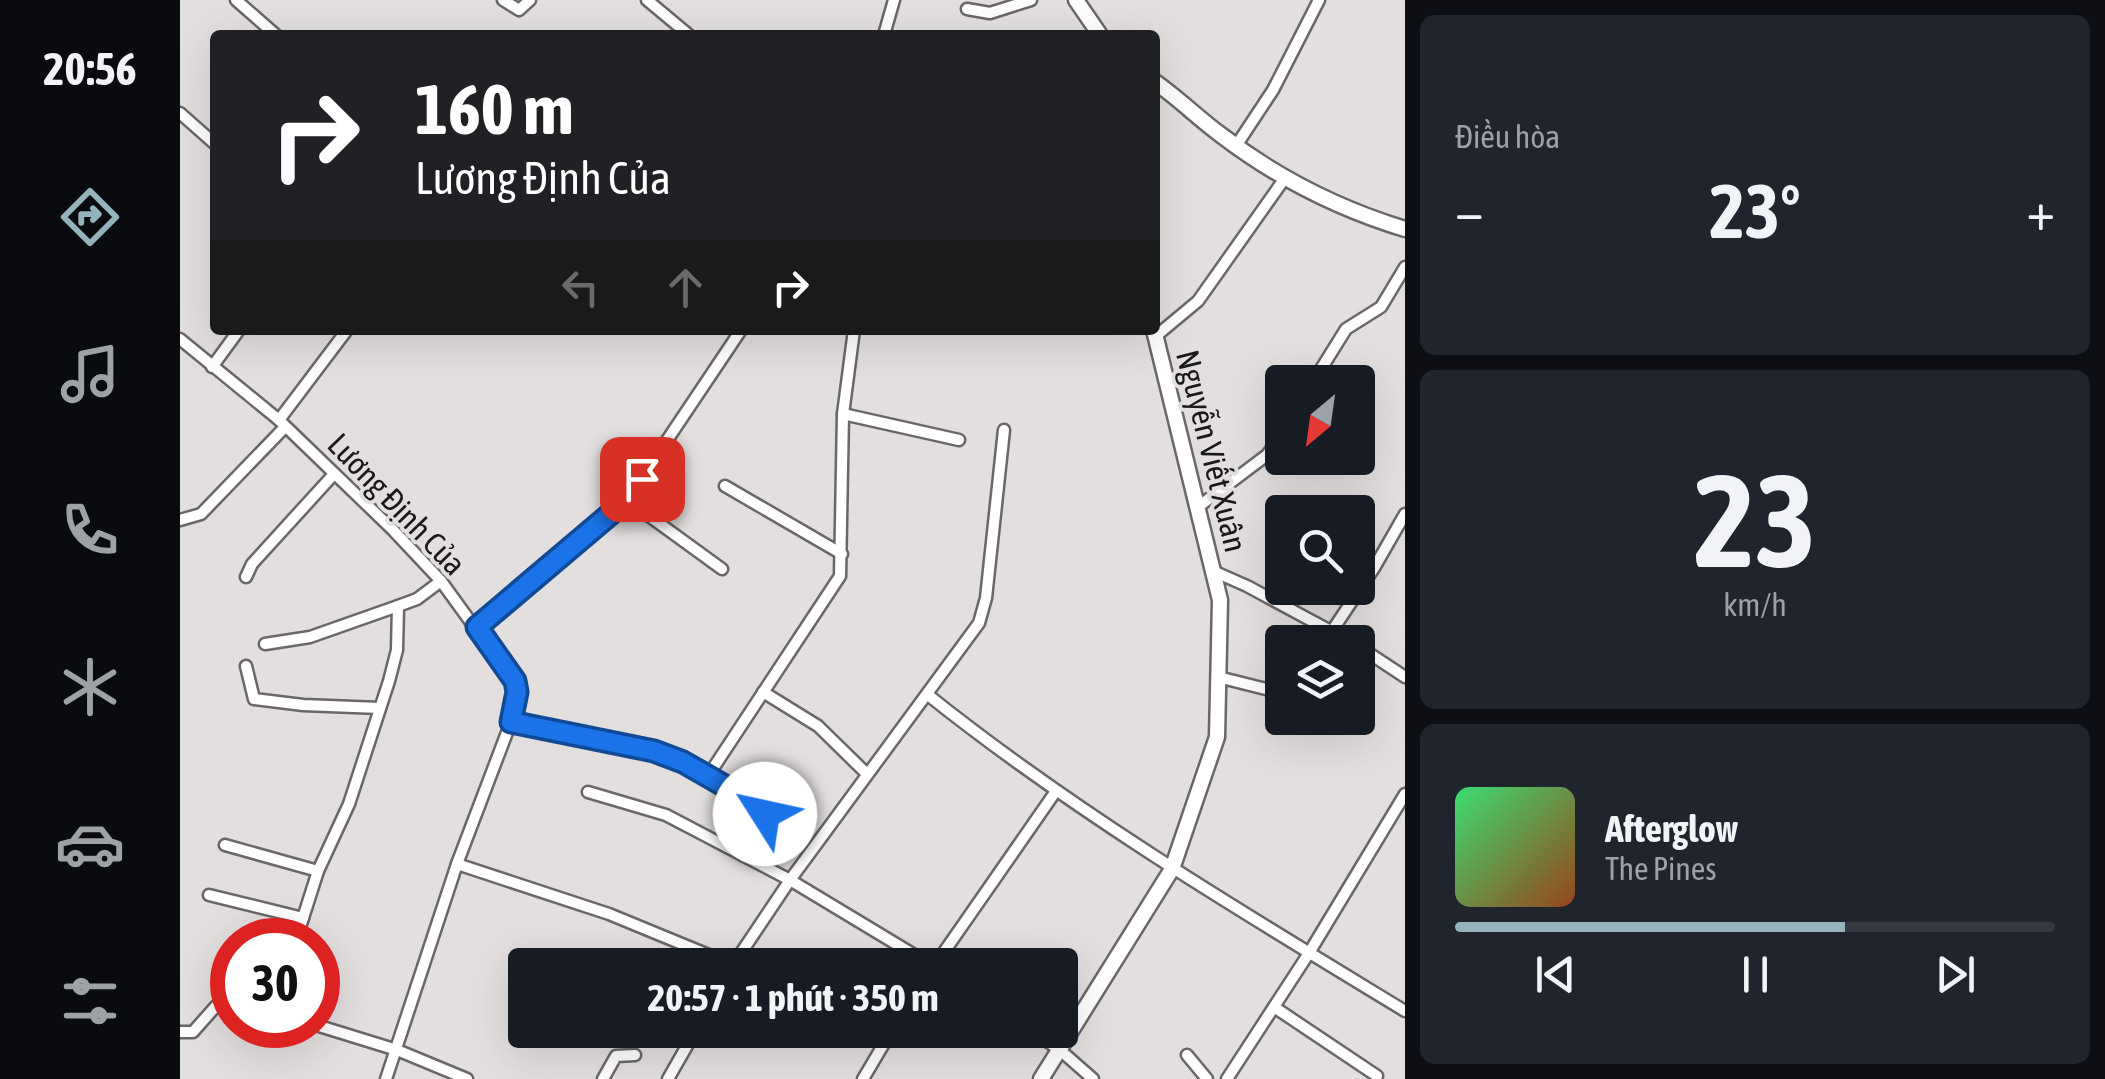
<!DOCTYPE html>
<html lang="vi">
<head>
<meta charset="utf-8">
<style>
	:root { --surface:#171b24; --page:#20242c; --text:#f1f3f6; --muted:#9ea1a6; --line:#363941; --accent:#94b3bd }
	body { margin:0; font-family:"Asap Condensed",sans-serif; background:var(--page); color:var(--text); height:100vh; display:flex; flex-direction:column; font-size:38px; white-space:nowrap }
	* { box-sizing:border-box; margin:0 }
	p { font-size:32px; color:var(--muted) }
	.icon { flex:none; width:55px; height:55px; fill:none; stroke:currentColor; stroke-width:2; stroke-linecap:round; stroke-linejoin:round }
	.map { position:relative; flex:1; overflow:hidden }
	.sheet { display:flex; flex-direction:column; gap:15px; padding:15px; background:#0d0f14; width:700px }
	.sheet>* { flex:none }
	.hud { position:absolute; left:30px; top:30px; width:950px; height:305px; border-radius:10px; box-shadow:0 10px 40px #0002; background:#202124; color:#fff; overflow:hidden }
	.needle { width:65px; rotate:209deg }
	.controls { position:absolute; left:1085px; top:365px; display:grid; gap:20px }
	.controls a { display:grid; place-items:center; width:110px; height:110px; border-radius:10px; background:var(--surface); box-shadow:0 10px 40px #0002; font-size:50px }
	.speed { position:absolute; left:30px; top:918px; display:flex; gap:20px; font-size:50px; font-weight:700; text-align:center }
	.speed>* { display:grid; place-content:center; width:130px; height:130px; border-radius:50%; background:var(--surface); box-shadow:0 10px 40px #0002; line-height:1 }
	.speed .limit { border:15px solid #d22; background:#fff; color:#111 }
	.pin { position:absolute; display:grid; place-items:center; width:85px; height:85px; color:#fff; margin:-42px; border-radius:20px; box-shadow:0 5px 15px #0006 }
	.me { position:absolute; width:110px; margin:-55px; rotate:305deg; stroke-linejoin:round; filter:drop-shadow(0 0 8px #0008) }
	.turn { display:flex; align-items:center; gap:35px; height:210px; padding:0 40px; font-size:45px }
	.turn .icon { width:130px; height:130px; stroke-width:2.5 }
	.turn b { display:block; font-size:70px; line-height:85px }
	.lanes { display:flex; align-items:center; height:95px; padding:0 40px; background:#0003; justify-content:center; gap:50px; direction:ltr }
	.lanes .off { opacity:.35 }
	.big { font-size:75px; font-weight:700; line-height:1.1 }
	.sheet .tile { flex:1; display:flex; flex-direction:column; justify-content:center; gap:15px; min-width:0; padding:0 35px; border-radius:15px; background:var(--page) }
	.sheet .dial { align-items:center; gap:0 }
	.dial b { font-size:130px; line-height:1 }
	.song { display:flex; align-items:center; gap:30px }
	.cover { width:120px; height:120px; border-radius:15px; background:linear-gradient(135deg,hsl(140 70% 55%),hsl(20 70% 35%)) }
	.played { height:10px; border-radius:5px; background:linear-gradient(90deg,var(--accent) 65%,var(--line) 65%) }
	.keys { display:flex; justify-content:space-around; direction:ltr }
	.heat { display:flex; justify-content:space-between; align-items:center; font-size:55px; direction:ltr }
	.trip { position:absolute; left:328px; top:948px; width:570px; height:100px; border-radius:10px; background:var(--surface); box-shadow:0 10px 40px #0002; font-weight:700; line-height:100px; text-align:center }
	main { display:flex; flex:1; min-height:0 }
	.dock { display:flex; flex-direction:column; width:180px; justify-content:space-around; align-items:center; background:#090b0e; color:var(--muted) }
	.dock .icon { width:70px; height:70px }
	.dock .current { color:var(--accent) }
	.dock b { font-size:45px; color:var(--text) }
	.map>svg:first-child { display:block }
</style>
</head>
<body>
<main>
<nav class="dock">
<b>20:56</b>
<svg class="icon current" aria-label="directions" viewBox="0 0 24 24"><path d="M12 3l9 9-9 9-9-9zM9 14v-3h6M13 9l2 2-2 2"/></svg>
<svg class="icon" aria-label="music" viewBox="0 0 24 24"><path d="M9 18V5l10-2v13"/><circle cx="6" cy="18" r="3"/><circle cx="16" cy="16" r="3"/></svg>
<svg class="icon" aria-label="phone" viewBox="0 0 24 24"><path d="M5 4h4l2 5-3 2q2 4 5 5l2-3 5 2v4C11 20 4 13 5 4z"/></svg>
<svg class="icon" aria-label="climate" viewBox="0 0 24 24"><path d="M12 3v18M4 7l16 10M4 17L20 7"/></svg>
<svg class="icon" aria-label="car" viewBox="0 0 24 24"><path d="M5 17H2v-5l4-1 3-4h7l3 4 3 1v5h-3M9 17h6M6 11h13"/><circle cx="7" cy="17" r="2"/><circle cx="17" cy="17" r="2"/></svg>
<svg class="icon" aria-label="filters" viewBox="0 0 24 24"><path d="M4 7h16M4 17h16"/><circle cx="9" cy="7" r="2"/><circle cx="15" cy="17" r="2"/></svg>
</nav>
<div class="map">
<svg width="1225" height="1079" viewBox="0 0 1225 1079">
	<rect width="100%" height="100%" fill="#e3dfdf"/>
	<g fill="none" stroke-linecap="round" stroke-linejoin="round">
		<g stroke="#6b6767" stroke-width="15">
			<g id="street">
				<path d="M 56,0 L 96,35"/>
				<path d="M 323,0 L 339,10 L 350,0"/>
				<path d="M 467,0 L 509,35"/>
				<path d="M 787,9 L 810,13 L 851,0"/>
				<path d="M 704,35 L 714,0"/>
				<path d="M 0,113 L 35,144"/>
				<path d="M 1056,146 L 1093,90 L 1139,0"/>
				<path d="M 976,336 L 1018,301 L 1105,178"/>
				<path d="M 0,339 L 99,420 L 213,530 L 261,581 L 337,686 L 331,722 L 277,864 L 206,1079"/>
				<path d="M 32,367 L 59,330"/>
				<path d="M 1133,382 L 1166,329 L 1201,307 L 1225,267"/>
				<path d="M 663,414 L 779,440"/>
				<path d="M 99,420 L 167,330"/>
				<path d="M 545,486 L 662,554"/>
				<path d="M 447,500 L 542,569"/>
				<path d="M 1018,507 L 1087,455 L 1102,434"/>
				<path d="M 0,520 L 21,514 L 105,427"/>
				<path d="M 1033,571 L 1067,586 L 1171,642"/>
				<path d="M 66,577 L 72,564 L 154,474"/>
				<path d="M 297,627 L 447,500 L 561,330"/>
				<path d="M 1152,631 L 1194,568 L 1225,514"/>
				<path d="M 85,644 L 130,637 L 218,606"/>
				<path d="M 1178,646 L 1225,677"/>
				<path d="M 66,666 L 74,699 L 123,705 L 200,708"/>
				<path d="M 1038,677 L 1102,693"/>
				<path d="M 583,692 L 638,726 L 687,774"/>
				<path d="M 748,695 C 897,814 1062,912 1225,1011"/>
				<path d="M 331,722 C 400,736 466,742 528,776 L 660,576 L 663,414 L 674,330"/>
				<path d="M 528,776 L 585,811 L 564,856"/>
				<path d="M 408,792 L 486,815 L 610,880 L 751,965"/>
				<path d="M 45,845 L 138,871"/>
				<path d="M 277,864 L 429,914 L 553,965"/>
				<path d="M 29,895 L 123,918"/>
				<path d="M 116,940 L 138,871 L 169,804 L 209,681 L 217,650 L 218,606 L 237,599 L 261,581"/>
				<path d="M 553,965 L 610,880 L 799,623 L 806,598 L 824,430"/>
				<path d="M 755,965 L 876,791"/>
				<path d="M 1094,1007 L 1197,1076"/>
				<path d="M 136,1025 L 217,1050 L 287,1079"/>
				<path d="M 850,1030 L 880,1050 L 913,1079"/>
				<path d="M 0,1032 L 13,1032 L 36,1006 L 52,1006"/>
				<path d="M 1007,1055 L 1027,1079"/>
				<path d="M 423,1079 L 436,1056 L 455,1055"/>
				<path d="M 488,1079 L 516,1030"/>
				<path d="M 683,1079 L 712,1030"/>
				<path d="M 1047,1079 L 1129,953 L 1225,794"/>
			</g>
		</g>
		<g stroke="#6b6767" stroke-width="19">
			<g id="secondary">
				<path d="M 896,0 L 920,35"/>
				<path d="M 975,82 C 998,98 1018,118 1041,135 C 1096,177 1159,209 1225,229"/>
				<path d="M 861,1079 L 992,869 L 1037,737 L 1040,600 L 974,330"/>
			</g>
		</g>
		<use href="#street" stroke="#fff" stroke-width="10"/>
		<use href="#secondary" stroke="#fff" stroke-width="14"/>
	</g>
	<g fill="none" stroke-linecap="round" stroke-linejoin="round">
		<g stroke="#114b97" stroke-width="25">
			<path id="route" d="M 462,479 L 447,500 L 297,627 L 335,681 L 337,692 L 331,722 L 474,751 L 503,762 L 583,808 L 585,814"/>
		</g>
		<use href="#route" stroke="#1a73e8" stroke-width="18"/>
	</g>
	<g text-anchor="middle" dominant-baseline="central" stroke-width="8" stroke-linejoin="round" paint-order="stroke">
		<g font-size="32" fill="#1a1919" stroke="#e3dfdf">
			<text transform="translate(1032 451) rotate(76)">Nguyễn Viết Xuân</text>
			<text transform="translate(217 504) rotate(46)">Lương Định Của</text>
		</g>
	</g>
</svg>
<div class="controls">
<a><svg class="needle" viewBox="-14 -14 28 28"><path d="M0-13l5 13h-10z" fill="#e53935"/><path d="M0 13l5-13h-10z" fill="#9ea1a6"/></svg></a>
<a><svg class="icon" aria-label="search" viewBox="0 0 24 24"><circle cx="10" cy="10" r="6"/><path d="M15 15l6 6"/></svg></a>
<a><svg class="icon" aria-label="layers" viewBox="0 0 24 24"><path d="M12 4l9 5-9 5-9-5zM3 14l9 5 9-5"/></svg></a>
</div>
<div class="speed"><div class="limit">30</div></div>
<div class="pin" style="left:462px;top:479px;background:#d93025"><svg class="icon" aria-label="arrive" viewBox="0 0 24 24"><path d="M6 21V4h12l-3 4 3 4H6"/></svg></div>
<svg class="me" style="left:585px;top:814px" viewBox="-20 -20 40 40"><circle r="19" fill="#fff"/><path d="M0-13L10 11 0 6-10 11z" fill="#1a73e8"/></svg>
<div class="trip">20:57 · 1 phút · 350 m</div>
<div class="hud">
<div class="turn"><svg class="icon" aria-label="right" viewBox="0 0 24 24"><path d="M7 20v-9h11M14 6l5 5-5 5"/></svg><div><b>160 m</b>Lương Định Của</div></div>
<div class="lanes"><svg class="icon off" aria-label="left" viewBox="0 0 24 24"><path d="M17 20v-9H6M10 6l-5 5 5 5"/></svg><svg class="icon off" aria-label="ahead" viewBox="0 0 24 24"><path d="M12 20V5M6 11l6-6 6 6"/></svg><svg class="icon" aria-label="right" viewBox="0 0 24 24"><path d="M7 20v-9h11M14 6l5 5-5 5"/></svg></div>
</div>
</div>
<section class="sheet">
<div class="tile"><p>Điều hòa</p>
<div class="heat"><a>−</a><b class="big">23°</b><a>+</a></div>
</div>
<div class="tile dial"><b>23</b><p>km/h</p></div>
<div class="tile">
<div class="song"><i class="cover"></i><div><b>Afterglow</b><p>The Pines</p></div></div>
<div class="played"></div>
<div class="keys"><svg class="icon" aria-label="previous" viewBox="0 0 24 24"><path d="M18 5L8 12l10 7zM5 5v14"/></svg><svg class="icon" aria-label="pause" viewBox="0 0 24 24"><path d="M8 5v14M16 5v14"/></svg><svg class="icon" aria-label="next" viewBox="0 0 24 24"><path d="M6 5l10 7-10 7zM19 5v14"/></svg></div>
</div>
</section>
</main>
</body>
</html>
